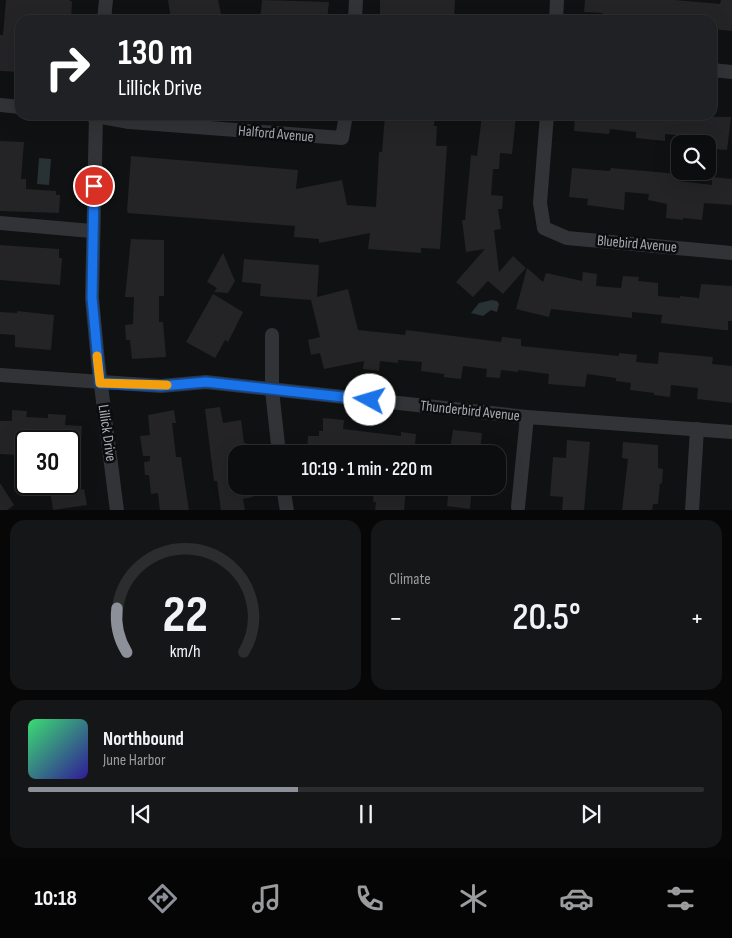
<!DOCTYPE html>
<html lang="en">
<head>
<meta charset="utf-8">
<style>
	:root { --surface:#0c0d0e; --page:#151617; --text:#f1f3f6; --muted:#9a9c9e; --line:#2c2d2e; --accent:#8c9099 }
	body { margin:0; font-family:"Sofia Sans Condensed",sans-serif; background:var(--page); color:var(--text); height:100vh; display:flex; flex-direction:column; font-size:19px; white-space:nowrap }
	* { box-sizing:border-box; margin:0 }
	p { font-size:16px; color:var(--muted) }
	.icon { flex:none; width:28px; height:28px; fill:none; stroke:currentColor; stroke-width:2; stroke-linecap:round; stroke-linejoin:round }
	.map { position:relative; height:510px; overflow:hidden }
	.drawer { display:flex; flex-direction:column; gap:10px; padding:10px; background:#070708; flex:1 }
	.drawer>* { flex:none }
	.guide { position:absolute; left:15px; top:15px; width:702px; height:105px; border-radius:15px; box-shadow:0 5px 20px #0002,0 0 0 1px var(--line); background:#202124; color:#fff; overflow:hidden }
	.buttons { position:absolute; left:671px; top:135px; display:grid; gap:10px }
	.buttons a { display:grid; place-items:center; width:45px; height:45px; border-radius:10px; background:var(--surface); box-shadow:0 5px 20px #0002,0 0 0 1px var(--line); font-size:25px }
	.speed { position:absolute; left:15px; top:430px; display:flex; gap:10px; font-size:25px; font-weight:700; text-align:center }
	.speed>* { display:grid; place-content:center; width:65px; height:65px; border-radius:50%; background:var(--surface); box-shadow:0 5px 20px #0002,0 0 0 1px var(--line); line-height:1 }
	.speed .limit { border:2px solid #111; border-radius:8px; background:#fff; color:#111 }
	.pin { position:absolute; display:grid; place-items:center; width:42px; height:42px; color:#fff; margin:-21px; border:2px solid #fff; border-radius:50%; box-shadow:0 1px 5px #0007 }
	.me { position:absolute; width:55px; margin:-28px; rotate:276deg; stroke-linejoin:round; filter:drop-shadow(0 0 4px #0008) }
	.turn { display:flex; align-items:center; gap:18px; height:105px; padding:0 20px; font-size:22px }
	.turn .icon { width:65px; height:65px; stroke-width:2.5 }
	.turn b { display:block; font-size:35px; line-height:42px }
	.big { font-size:38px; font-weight:600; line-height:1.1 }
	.drawer .card { flex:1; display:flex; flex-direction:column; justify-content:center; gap:8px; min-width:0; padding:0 18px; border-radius:15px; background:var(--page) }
	.drawer .dial { align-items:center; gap:0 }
	.dial svg { height:130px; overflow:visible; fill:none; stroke:var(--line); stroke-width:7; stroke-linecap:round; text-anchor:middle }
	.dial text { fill:var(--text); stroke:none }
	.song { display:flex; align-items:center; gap:15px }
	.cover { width:60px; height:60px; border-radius:8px; background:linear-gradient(135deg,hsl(140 70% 55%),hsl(250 70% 35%)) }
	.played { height:5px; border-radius:2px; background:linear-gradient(90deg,var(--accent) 40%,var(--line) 40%) }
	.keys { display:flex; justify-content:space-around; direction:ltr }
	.heat { display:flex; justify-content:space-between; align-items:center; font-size:28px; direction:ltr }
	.drawer .tiles { flex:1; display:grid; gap:10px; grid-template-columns:1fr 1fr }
	.card:last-child { grid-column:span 2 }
	.trip { position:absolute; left:228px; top:445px; width:278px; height:50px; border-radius:15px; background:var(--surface); box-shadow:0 5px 20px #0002,0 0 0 1px var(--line); font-weight:600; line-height:50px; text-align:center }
	.dock { display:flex; height:80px; justify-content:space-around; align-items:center; background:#050506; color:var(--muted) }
	.dock .icon { width:35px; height:35px }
	.dock .selected { color:var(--accent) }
	.dock b { font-size:22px; color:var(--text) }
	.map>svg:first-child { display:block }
</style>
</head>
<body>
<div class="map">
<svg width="732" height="511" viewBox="0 0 732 511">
	<rect width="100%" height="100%" fill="#101112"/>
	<g fill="#283134">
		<path d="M 39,158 L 51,159 L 49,185 L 37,184 Z"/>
		<path d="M 492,300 L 497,301 L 499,304 L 497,312 L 491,310 L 483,316 L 471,313 L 479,303 Z"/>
	</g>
	<g fill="#242426">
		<path d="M 6,0 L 69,0 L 72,2 L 71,20 L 20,20 L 20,72 L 0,71 L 0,35 L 3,35 Z"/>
		<path d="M 168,0 L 218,0 L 221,14 L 213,15 L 214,20 L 171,20 Z"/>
		<path d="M 262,0 L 329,2 L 327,20 L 260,20 Z"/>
		<path d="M 380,0 L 455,0 L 454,20 L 380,20 Z"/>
		<path d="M 585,0 L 675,0 L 720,4 L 721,0 L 732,0 L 732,31 L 712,29 L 712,20 L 640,17 L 640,20 L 603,20 L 603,13 L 584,12 Z"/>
		<path d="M 385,115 L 435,115 L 434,126 L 437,126 L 436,146 L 447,146 L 440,249 L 421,248 L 421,253 L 368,249 L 370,233 L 319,243 L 319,239 L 294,237 L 295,226 L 128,213 L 127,210 L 131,156 L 298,170 L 296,189 L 342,180 L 347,205 L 376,207 L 379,152 L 382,152 Z"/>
		<path d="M 482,115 L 516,116 L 512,154 L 500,153 L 499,169 L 493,169 L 491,195 L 503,196 L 502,209 L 498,209 L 501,229 L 494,230 L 499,272 L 513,256 L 526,268 L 503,294 L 488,281 L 473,297 L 456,282 L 485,249 L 466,252 L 462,220 L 465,220 L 471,155 L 477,156 Z"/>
		<path d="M 575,115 L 731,117 L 727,150 L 714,149 L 714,144 L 696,143 L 696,137 L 665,134 L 665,141 L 636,138 L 636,132 L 610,129 L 609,134 L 574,131 Z"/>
		<path d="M 0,141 L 24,142 L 21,179 L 26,179 L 26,189 L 56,191 L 56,195 L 60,195 L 59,213 L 0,211 Z"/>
		<path d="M 572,168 L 610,171 L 611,168 L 679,174 L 678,181 L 712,185 L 712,177 L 732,179 L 732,205 L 704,203 L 702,220 L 683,218 L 683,220 L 666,218 L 667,204 L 648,200 L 649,194 L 625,192 L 624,210 L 587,205 L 588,199 L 569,197 Z"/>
		<path d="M 131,239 L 164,240 L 164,296 L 159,296 L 159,322 L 163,322 L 166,357 L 132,359 L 130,340 L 126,340 L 125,325 L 133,324 L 134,297 L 125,297 Z"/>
		<path d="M 0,245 L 59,249 L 59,258 L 62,258 L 60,285 L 0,280 Z"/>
		<path d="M 223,253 L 235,281 L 228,293 L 214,292 L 217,288 L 207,282 Z"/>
		<path d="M 244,259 L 319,265 L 317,297 L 348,289 L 358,330 L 405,335 L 406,330 L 501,342 L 502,337 L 521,339 L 521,346 L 619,356 L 619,353 L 637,355 L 636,362 L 658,364 L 659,352 L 713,357 L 712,364 L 732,366 L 732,403 L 697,399 L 698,388 L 671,385 L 670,397 L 654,395 L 654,393 L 630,390 L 631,383 L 616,381 L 616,378 L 587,374 L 585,387 L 548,384 L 549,374 L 518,370 L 518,372 L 501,370 L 500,378 L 486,377 L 487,369 L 463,366 L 461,379 L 444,377 L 444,374 L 421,371 L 422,362 L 398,360 L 398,363 L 380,361 L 379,371 L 363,369 L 364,361 L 324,369 L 320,353 L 311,355 L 308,340 L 320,337 L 311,300 L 260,296 L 261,284 L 242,282 Z"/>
		<path d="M 527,268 L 543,282 L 546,273 L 582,281 L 583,272 L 597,274 L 596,286 L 621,288 L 623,276 L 639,277 L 638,281 L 658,283 L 658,296 L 680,298 L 680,296 L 699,298 L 701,284 L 732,286 L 732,321 L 728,321 L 728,330 L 723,330 L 661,323 L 662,315 L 632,312 L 632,318 L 551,309 L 549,317 L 528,312 L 516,309 Z"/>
		<path d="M 213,294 L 243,312 L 228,342 L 225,340 L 215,358 L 186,342 Z"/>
		<path d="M 17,311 L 54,315 L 51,350 L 15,347 L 15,335 L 0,334 L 0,312 L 17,313 Z"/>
		<path d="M 220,407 L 223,423 L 241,420 L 244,443 L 246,443 L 248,454 L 236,454 L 236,486 L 252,486 L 253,497 L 243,499 L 245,511 L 221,511 L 217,481 L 214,481 L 205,409 Z"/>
		<path d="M 12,410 L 27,411 L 26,417 L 48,418 L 48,414 L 66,415 L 65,425 L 82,426 L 80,452 L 69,451 L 69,441 L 26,441 L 26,451 L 17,451 L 17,455 L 0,454 L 0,421 L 12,421 Z"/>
		<path d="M 174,410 L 176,423 L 172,423 L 176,457 L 181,457 L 189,511 L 160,511 L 158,493 L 151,494 L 149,475 L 145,475 L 144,462 L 150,461 L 150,456 L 143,456 L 140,436 L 150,435 L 148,415 Z"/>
		<path d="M 323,418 L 344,420 L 343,429 L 401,436 L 401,432 L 416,434 L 414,454 L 362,454 L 324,450 L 324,453 L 307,452 L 308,436 L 319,436 L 319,431 L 323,431 Z"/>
		<path d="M 453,430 L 482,433 L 480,454 L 462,454 L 462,452 L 450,450 Z"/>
		<path d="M 567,440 L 590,442 L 584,511 L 562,511 L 563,497 L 550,496 L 553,457 L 566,458 Z"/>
		<path d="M 623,442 L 658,445 L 658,468 L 663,469 L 662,484 L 660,483 L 658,504 L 653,504 L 652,511 L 622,511 L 628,459 L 622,458 Z"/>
		<path d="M 0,483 L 14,505 L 6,511 L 0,511 Z"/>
		<path d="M 49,484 L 70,484 L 71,491 L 84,489 L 87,505 L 53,510 Z"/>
		<path d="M 374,486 L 406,488 L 404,511 L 375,511 L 376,502 L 373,502 Z"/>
		<path d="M 449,486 L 472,486 L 470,509 L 447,506 Z"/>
	</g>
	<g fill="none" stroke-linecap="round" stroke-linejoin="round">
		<g stroke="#323336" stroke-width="14">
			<path d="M 104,20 L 106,0"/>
			<path d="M 355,20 L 356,0"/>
			<path d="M 556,20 L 557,0"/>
			<path d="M 712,70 L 732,72"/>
			<path d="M 0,105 L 20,107"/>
			<path d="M 91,115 L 129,122 L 342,138 L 346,115"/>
			<path d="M 96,115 L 92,298 L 98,362 L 117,511"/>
			<path d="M 547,115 L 540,203 L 544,228 L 567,238 L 732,253"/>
			<path d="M 0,223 L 92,231"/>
			<path d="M 272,335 L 272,390 L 279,454"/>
			<path d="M 0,375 L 161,386 L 206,382 L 527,417 L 732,432"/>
			<path d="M 283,486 L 287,511"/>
			<path d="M 518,507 L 527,417"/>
			<path d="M 692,511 L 697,429"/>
		</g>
	</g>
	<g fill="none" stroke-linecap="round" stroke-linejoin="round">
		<g stroke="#114b97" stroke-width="12">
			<path id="route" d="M 94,186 L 92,298 L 100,383 L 161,386 L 206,382 L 370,400"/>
		</g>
		<use href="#route" stroke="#1a73e8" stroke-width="9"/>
		<path stroke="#f59e0b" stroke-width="9" d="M 97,356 L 100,383 L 167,385"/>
	</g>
	<g text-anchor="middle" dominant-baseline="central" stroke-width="5" stroke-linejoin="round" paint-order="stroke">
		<g font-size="15" fill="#a3aab1" stroke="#0c0c0d">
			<text transform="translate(276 134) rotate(5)">Halford Avenue</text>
			<text transform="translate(637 244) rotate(5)">Bluebird Avenue</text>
			<text transform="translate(470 411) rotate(6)">Thunderbird Avenue</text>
			<text transform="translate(107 433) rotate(82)">Lillick Drive</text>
		</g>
	</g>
</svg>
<div class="buttons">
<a><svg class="icon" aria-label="search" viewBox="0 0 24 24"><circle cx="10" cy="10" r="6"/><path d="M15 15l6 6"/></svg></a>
</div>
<div class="speed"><div class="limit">30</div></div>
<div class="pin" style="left:94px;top:186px;background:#d93025"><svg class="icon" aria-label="arrive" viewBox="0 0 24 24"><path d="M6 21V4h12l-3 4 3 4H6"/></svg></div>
<svg class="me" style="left:370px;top:400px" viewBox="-20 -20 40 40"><circle r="19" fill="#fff"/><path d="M0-13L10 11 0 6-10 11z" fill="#1a73e8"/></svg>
<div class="trip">10:19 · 1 min · 220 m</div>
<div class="guide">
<div class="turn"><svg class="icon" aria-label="right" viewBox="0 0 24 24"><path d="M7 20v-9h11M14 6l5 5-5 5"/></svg><div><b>130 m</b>Lillick Drive</div></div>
</div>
</div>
<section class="drawer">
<div class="tiles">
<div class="card dial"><svg viewBox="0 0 100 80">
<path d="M14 69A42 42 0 1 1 86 69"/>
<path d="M14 69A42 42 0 0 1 8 42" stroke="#8c9099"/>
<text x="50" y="56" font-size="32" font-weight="700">22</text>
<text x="50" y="72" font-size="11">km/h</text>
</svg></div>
<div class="card"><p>Climate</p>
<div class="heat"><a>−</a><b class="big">20.5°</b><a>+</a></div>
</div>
<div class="card">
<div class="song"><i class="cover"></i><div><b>Northbound</b><p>June Harbor</p></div></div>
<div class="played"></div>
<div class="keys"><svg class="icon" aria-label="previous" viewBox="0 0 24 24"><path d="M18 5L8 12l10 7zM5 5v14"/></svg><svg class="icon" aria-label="pause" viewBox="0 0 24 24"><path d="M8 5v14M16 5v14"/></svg><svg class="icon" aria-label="next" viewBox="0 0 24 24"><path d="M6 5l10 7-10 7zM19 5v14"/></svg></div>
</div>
</div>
</section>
<nav class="dock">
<b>10:18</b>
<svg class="icon selected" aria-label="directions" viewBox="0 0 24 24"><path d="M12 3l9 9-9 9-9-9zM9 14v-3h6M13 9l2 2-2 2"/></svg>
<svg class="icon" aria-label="music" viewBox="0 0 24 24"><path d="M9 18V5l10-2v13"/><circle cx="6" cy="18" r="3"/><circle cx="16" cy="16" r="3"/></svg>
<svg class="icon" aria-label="phone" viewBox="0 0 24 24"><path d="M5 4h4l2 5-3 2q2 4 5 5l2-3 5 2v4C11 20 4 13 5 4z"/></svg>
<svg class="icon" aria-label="climate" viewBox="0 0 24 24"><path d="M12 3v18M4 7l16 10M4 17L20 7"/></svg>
<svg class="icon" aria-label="car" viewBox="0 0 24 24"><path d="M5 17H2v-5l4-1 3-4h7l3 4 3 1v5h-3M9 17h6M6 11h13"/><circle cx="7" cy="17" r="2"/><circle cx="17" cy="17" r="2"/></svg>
<svg class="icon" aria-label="filters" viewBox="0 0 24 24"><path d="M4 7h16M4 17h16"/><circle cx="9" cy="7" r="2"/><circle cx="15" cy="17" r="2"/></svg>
</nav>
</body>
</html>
